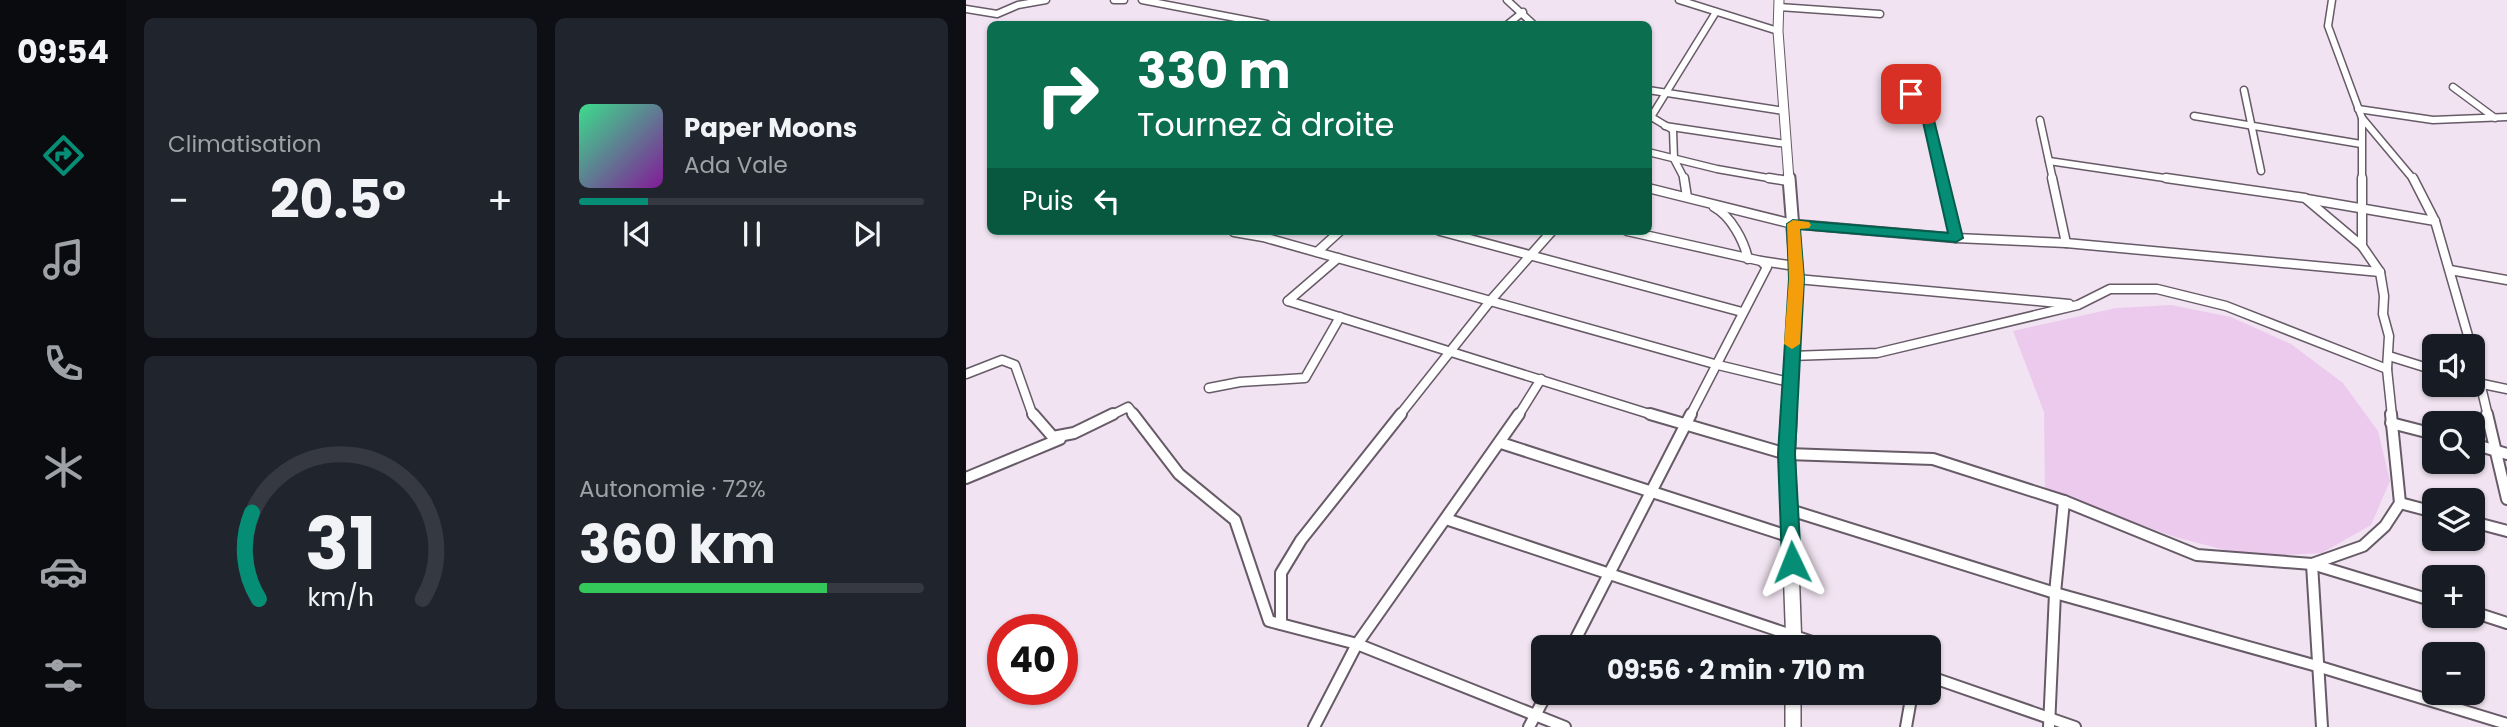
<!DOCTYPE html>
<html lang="fr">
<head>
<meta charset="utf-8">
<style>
	:root { --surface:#171b24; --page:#20242c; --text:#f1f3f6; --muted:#9ea1a6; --line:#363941; --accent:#058d75 }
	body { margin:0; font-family:Poppins,sans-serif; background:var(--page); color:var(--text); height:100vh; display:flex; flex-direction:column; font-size:26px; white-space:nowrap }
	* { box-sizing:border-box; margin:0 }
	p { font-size:23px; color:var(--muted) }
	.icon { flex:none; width:38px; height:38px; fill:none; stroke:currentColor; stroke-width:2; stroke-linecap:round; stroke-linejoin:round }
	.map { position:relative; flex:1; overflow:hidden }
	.drawer { display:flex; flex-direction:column; gap:18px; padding:18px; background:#0d0f14; width:840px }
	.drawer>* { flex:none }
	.top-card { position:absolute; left:21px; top:21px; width:665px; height:214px; border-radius:10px; box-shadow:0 2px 5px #0004; background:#0b6e4f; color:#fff; overflow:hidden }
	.controls { position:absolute; left:1456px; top:334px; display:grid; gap:14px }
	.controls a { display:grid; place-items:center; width:63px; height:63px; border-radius:10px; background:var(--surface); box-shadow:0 2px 5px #0004; font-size:35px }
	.speed { position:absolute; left:21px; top:614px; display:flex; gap:14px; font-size:35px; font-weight:700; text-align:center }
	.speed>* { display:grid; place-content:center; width:91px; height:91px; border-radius:50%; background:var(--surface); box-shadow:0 2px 5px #0004; line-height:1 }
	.speed .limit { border:10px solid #d22; background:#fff; color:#111 }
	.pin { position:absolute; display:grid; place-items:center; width:60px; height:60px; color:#fff; margin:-30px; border-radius:14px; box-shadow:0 4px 10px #0006 }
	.me { position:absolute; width:77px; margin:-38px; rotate:358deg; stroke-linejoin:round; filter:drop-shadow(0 0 5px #0008) }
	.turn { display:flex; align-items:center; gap:24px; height:147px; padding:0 35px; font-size:32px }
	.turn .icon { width:91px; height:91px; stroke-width:2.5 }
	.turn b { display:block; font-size:49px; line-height:60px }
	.then { display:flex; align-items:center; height:66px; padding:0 35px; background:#0003; gap:14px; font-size:26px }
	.big { font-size:52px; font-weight:700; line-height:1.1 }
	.drawer .tile { flex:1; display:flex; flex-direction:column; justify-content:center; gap:10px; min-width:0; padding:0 24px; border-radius:10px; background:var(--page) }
	.drawer .dial { align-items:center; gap:0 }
	.dial svg { height:182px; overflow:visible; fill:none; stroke:var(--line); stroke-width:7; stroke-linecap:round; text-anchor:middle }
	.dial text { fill:var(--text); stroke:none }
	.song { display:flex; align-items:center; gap:21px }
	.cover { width:84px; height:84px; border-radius:10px; background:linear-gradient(135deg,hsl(150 70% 55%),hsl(290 70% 35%)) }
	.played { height:7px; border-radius:4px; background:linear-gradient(90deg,var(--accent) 20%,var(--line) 20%) }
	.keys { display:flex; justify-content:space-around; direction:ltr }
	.heat { display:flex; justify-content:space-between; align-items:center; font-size:38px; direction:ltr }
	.charge { height:10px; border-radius:5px; background:linear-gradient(90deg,#34c759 72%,var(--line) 0) }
	.drawer .tiles { flex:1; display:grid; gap:18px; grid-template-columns:repeat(2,1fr) }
	.trip { position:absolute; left:565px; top:635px; width:410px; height:70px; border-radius:10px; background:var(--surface); box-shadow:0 2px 5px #0004; font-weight:700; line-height:70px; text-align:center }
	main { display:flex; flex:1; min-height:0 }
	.dock { display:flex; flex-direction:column; width:126px; justify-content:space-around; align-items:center; background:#090b0e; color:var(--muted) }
	.dock .icon { width:49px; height:49px }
	.dock .selected { color:var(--accent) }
	.dock b { font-size:32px; color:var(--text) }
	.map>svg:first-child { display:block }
</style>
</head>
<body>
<main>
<nav class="dock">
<b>09:54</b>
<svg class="icon selected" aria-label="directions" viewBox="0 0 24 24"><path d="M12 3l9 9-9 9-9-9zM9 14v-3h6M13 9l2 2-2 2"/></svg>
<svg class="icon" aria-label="music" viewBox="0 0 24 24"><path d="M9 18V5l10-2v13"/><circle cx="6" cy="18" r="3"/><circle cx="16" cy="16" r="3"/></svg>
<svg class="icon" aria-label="phone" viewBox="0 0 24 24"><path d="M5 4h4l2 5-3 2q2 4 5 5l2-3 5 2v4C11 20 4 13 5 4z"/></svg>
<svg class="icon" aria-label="climate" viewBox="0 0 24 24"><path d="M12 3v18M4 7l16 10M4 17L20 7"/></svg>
<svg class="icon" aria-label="car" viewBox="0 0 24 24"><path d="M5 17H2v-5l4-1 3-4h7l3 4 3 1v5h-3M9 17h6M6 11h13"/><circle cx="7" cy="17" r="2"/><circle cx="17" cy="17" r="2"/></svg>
<svg class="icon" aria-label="filters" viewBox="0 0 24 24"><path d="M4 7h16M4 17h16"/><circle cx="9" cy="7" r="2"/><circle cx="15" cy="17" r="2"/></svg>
</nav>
<section class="drawer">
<div class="tiles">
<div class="tile"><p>Climatisation</p>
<div class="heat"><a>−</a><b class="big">20.5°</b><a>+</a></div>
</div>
<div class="tile">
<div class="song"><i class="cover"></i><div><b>Paper Moons</b><p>Ada Vale</p></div></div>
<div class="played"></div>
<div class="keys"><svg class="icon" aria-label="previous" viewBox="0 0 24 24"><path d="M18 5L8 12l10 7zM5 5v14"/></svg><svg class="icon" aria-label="pause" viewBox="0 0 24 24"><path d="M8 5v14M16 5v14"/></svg><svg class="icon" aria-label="next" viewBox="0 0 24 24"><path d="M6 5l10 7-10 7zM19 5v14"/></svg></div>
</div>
<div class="tile dial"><svg viewBox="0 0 100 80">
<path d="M14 69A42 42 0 1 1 86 69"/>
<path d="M14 69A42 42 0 0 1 11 31" stroke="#058d75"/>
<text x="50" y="56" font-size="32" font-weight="700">31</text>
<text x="50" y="72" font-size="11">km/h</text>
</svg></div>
<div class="tile"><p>Autonomie · 72%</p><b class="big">360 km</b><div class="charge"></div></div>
</div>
</section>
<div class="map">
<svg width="1541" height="727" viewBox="0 0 1541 727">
	<rect width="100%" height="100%" fill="#f1e3f1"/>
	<path fill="#eccaee" d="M 1205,305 L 1265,317 L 1325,344 L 1377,383 L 1412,431 L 1424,481 L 1405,525 L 1356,553 L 1286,557 L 1209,537 L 1079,490 L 1078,412 L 1047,331 L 1150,308 Z"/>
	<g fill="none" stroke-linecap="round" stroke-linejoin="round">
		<g stroke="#665b67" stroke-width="9">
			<g id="minor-far2">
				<path d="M 148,0 L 158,0"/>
				<path d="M 176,0 L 301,24"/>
				<path d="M 541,0 L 567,24"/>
				<path d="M 713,0 L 812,31"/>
				<path d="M 1366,0 L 1362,26 L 1396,118 L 1396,180"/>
				<path d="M 813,7 L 914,14"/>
				<path d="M 0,9 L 31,14 L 52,5 L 80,0"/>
				<path d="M 542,24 L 557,12"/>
				<path d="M 929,75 L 961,112 L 977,180"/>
				<path d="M 1487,87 L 1529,118"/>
				<path d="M 682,90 L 818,111"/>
				<path d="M 1278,90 L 1295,171"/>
				<path d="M 1392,109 L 1467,120 L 1541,117"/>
				<path d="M 682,115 L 707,130 L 708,159 L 719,180"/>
				<path d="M 1228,116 L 1395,144"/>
				<path d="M 685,117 L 750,12"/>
				<path d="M 1396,118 L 1448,180"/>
				<path d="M 1074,120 L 1087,180"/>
				<path d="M 699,126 L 820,144"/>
				<path d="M 682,152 L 751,169 L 814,180"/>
				<path d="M 1083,161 L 1212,180"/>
			</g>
		</g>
		<g stroke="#665b67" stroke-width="11">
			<g id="minor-far1">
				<path d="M 718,178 L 721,197"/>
				<path d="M 803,178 L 822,181"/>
				<path d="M 976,178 L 990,238"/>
				<path d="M 1086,178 L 1100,243"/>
				<path d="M 1200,178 L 1339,198 L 1396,246"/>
				<path d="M 1396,178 L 1396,246 L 1414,272 L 1418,296 L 1417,314 L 1423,336 L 1421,369 L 1426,416"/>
				<path d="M 1447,178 L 1469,221 L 1505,346"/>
				<path d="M 682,188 L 827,224 L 990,238 L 1100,243 L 1414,272"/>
				<path d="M 1341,199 L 1469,221"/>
				<path d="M 748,207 C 765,216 778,241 782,259"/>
				<path d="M 474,231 L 776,312"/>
				<path d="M 661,231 L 795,261"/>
				<path d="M 268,232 L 297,237 L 752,365 L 823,382"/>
				<path d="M 351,252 L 374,231"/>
				<path d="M 1484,270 L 1541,280"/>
				<path d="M 831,279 L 1103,304"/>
				<path d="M 322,301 L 690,416"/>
				<path d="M 322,301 L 372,258"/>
				<path d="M 1507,353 L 1522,416"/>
				<path d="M 825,356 L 911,353 L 1112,305 L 1144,289 L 1191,289 L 1260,306 L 1421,369"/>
				<path d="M 1423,356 L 1468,370"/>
				<path d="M 0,374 L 36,360 L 49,365 L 67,416"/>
				<path d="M 1507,382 L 1541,389"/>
				<path d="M 243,388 L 274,382 L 339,378 L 374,317"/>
				<path d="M 144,416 L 162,407 L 169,416"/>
				<path d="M 433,416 L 525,300 L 586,231"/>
				<path d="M 552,416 L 575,379"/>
				<path d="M 724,416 L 801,267 L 795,261 L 829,266"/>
			</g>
		</g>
		<g stroke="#665b67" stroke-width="14">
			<g id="minor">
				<path d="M 67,414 L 87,437 L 108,433 L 147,414"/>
				<path d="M 167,414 L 213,474 L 269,520 L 303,621 L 391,644 L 599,727"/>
				<path d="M 684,414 L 821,454 L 967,459 L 1098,501 L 1231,555 L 1346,564 L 1468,601"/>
				<path d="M 1521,414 L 1541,499"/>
				<path d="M 1425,423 L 1468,434"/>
				<path d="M 535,443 L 825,537"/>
				<path d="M 1507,444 L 1541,454"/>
				<path d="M 0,478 L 94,439"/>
				<path d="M 1434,503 L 1468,512"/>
				<path d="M 824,510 L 1089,593 L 1351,666 L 1541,724"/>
				<path d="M 480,519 L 864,648"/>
				<path d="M 1507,522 L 1541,531"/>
				<path d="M 1507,612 L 1541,623"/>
				<path d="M 315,624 L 315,573 L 335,540 L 435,414"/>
				<path d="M 605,648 L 725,414"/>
				<path d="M 962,676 L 1109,727"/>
				<path d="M 348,727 L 391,644 L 553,414"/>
				<path d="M 563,727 L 581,693"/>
				<path d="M 940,727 L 946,693"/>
				<path d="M 1083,727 L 1089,593 L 1098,501"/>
				<path d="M 1356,727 L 1346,564 L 1397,546 L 1419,526 L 1434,503 L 1425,414"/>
			</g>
		</g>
		<g stroke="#665b67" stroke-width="11">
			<path id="tertiary-far2" d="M 813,0 L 812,31 L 823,180"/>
		</g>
		<g stroke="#665b67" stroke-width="15">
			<path id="tertiary-far1" d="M 823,416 L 831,279 L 823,178"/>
		</g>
		<g stroke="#665b67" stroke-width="18">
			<g id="tertiary">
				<path d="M 823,414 L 821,454 L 828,648"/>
				<path d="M 827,693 L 827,727"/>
			</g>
		</g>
		<use href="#minor-far2" stroke="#fff" stroke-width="6"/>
		<use href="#minor-far1" stroke="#fff" stroke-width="8"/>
		<use href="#minor" stroke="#fff" stroke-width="10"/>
		<use href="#tertiary-far2" stroke="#fff" stroke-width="9"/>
		<use href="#tertiary-far1" stroke="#fff" stroke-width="11"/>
		<use href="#tertiary" stroke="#fff" stroke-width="15"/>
	</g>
	<path fill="#058d75" stroke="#035c4c" stroke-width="2" d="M 945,90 L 949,91 L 966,112 L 997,238 L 990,242 L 834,229 L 838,279 L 829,454 L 835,562 L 832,568 L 826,571 L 819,568 L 816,562 L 812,454 L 823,279 L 821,224 L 827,220 L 982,233 L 955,113 L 939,94 Z"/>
	<path fill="#f59e0b" d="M 827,220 L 843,222 L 845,225 L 843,228 L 834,229 L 838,279 L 834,344 L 826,349 L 818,344 L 823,279 L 821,224 Z"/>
</svg>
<div class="controls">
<a><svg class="icon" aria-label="sound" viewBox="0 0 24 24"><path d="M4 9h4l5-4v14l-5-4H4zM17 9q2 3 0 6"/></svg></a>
<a><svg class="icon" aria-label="search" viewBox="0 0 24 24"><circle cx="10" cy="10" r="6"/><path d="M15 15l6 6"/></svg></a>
<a><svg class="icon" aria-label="layers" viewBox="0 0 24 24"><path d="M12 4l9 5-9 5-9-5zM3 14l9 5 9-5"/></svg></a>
<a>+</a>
<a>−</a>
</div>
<div class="speed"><div class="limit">40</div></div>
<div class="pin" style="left:945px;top:94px;background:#d93025"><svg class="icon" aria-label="arrive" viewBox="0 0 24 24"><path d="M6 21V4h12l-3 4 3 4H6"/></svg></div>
<svg class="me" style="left:826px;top:562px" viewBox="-20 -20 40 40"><path d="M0-17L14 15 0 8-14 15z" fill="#058d75" stroke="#fff" stroke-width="4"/></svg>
<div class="trip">09:56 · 2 min · 710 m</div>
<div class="top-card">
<div class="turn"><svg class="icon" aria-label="right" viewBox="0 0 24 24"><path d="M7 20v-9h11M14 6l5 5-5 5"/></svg><div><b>330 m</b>Tournez à droite</div></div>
<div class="then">Puis<svg class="icon" aria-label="left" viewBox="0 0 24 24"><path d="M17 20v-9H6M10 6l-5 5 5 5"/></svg></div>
</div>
</div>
</main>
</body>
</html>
